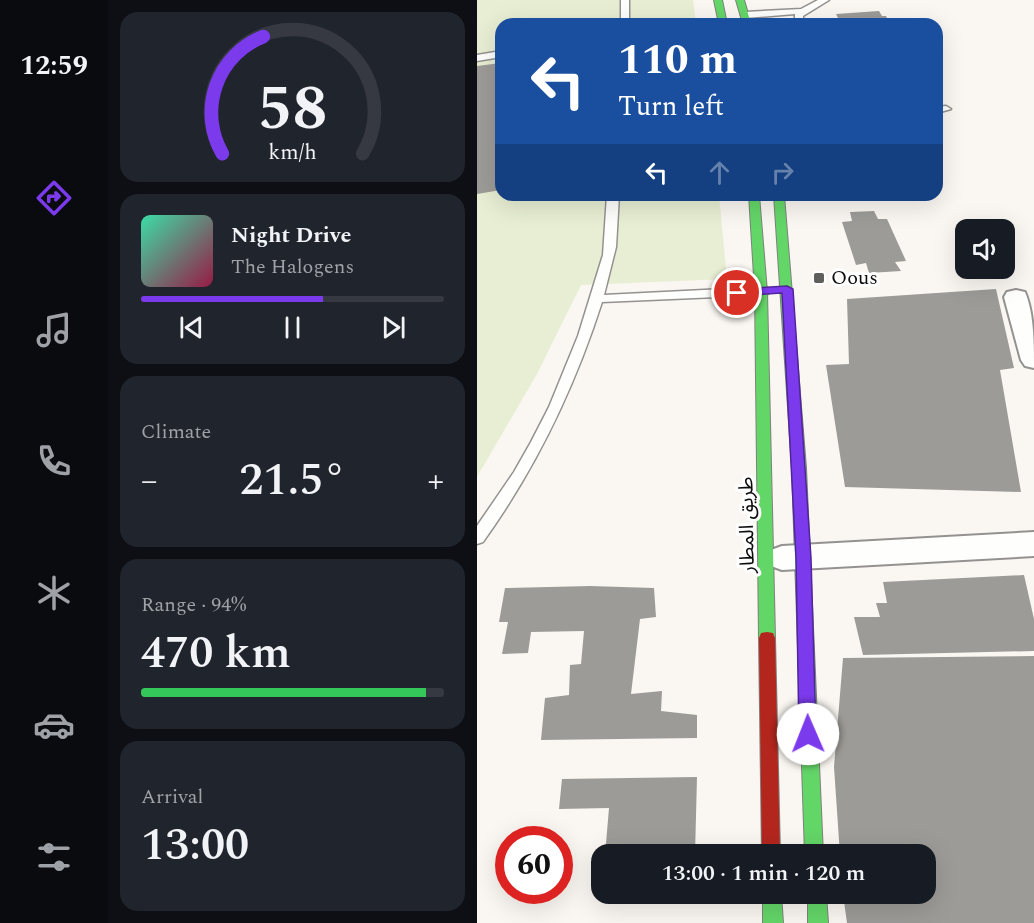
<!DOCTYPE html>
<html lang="en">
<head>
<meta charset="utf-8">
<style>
	:root { --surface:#171b24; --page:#20242c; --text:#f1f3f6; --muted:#9ea1a6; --line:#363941; --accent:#7c3aed }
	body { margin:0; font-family:Spectral,"Noto Sans Arabic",serif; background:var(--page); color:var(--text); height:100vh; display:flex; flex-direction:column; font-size:22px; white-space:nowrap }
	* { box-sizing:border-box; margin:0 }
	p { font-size:20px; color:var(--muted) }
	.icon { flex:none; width:33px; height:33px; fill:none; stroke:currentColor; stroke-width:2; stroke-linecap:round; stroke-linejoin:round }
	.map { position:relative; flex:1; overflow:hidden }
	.drawer { display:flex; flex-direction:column; gap:12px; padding:12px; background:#0d0f14; width:369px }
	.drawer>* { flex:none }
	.guide { position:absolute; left:18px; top:18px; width:448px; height:183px; border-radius:18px; box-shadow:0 6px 24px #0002; background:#1a4fa0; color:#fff; overflow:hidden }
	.buttons { position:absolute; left:478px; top:219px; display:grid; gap:12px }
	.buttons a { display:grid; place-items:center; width:60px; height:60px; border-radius:12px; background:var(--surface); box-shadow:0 6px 24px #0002; font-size:30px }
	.speed { position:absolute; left:18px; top:826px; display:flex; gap:12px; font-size:30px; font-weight:700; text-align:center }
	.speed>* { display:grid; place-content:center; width:78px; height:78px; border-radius:50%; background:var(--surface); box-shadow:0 6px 24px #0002; line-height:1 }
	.speed .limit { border:9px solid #d22; background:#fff; color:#111 }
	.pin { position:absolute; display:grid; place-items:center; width:51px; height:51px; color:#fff; margin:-26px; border:3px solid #fff; border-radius:50%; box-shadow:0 2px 6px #0007 }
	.me { position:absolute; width:66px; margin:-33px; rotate:359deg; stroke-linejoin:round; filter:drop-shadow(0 0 4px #0008) }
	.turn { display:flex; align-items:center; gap:21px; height:126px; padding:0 24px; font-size:27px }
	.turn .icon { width:78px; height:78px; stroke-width:2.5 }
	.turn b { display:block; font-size:42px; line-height:51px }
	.lanes { display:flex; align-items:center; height:57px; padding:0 24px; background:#0003; justify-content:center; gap:30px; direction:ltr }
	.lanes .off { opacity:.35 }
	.big { font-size:45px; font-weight:600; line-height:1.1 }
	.drawer .tile { flex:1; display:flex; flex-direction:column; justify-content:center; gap:9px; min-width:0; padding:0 21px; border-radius:18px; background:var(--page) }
	.drawer .dial { align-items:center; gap:0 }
	.dial svg { height:156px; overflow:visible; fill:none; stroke:var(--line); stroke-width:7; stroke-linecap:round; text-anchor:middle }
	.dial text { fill:var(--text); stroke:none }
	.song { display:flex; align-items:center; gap:18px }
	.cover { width:72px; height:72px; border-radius:9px; background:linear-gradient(135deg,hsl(160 70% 55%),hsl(340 70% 35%)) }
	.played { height:6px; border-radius:3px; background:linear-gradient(90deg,var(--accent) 60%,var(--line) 60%) }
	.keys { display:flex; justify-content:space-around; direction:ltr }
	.heat { display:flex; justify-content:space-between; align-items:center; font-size:33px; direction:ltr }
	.charge { height:9px; border-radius:4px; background:linear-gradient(90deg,#34c759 94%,var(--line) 0) }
	.trip { position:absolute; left:114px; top:844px; width:345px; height:60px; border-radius:18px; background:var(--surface); box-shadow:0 6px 24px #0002; font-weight:600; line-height:60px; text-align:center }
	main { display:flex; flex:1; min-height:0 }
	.tab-bar { display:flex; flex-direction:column; width:108px; justify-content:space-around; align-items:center; background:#090b0e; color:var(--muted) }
	.tab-bar .icon { width:42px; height:42px }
	.tab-bar .current { color:var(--accent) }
	.tab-bar b { font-size:27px; color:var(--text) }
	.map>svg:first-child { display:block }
</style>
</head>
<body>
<main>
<nav class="tab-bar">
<b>12:59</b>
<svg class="icon current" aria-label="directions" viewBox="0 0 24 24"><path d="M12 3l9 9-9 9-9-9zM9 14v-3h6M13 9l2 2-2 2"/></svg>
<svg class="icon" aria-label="music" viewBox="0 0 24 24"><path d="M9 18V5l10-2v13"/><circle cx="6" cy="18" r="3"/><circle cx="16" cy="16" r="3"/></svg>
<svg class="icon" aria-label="phone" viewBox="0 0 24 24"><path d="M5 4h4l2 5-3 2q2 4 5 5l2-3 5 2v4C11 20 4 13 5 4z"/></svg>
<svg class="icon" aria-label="climate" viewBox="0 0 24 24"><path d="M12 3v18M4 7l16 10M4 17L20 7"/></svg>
<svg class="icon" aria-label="car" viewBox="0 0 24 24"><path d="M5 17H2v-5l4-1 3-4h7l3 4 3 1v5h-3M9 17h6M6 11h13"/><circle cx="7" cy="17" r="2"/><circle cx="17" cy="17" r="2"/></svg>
<svg class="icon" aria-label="filters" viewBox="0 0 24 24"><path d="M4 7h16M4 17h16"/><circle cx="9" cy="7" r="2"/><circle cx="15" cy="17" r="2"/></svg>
</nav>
<section class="drawer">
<div class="tile dial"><svg viewBox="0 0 100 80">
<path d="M14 69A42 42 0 1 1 86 69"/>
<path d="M14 69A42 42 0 0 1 35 9" stroke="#7c3aed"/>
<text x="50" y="56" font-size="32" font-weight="700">58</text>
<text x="50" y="72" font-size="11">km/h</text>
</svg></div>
<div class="tile">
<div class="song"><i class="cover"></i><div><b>Night Drive</b><p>The Halogens</p></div></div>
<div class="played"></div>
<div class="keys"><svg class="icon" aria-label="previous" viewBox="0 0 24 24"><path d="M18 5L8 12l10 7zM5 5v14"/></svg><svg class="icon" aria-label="pause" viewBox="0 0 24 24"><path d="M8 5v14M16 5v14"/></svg><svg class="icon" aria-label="next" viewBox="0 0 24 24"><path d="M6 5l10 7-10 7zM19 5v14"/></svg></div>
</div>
<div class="tile"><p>Climate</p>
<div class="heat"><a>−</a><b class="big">21.5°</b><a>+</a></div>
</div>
<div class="tile"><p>Range · 94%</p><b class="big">470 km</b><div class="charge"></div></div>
<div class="tile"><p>Arrival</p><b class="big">13:00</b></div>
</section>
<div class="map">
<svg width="557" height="923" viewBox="0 0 557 923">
	<rect width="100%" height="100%" fill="#faf7f2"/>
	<path fill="#e8eed3" d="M 0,0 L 216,0 L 219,24 L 24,24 L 24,195 L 242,195 L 250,279 L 104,285 L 60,374 L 0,477 Z"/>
	<g fill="#9d9b98">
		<path d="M 402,11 L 405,16 L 409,16 L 413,24 L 349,24 L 347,19 L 361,18 L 359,14 Z"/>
		<path d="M 24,63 L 24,190 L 0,194 L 0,66 Z"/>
		<path d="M 397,211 L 401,219 L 410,219 L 429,261 L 418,262 L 424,271 L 392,273 L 389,263 L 379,265 L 365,222 L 375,221 L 373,212 Z"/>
		<path d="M 519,289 L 537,368 L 523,370 L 544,492 L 368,487 L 349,365 L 372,364 L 370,299 Z"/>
		<path d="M 547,575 L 557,619 L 557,651 L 386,655 L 377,617 L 403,617 L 399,603 L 410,603 L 406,582 Z"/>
		<path d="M 113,586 L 177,588 L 179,617 L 163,619 L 154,694 L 185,691 L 184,711 L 220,715 L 220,738 L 64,740 L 68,698 L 92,695 L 93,665 L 104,664 L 107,631 L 54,632 L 51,653 L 25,654 L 31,622 L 22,622 L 28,588 Z"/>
		<path d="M 557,656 L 557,923 L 370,923 L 366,894 L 448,894 L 448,855 L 363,855 L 357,767 L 366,658 Z"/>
		<path d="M 220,777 L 218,855 L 128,855 L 132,808 L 82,809 L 85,779 Z"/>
	</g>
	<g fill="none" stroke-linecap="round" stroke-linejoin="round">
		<g stroke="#949290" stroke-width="3">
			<g id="lane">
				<rect x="144" y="0" width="8" height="24"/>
				<path d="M 341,0 L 352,0 L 326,16 L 326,24 L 318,24 L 318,14 L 268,18 L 264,15 L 268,12 L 324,9 Z"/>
				<path d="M 24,51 L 24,57 L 0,61 L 0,55 Z"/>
				<path d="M 460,107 L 469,106 L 474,109 L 460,113 Z"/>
				<path d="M 130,195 L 142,195 L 139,247 L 127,295 L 289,287 L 295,291 L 289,295 L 125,302 C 97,389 59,468 6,542 L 0,544 L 0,526 L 37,472 L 54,442 L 72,407 L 101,336 L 126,255 Z"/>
			</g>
		</g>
		<g stroke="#949290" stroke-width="4">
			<g id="street">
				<path d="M 539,290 L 548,292 C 557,313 557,344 557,368 L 548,366 L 544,360 L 527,297 L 530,292 Z"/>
				<path d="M 557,532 L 557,556 L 305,570 L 294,566 L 289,558 L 294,550 L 305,546 Z"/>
			</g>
		</g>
		<g stroke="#81807d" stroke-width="2">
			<g id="fast">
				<path d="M 237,0 L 245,0 L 250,24 L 242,24 Z"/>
				<path d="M 259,0 L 267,0 L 274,24 L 266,24 Z"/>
				<path d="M 272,195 L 282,195 L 290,292 L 298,638 L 296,643 L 290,644 L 284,643 L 282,638 L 278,292 Z"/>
				<path d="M 297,195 L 307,195 L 329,468 L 346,855 L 328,855 L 315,468 Z"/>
				<path d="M 286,894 L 304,894 L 306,923 L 286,923 Z"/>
				<path d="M 331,894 L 349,894 L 351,923 L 331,923 Z"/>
			</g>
		</g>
		<g stroke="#81807d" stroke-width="2">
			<path id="jam" d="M 290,632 L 296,633 L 298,638 L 303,855 L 285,855 L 282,638 L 284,633 Z"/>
		</g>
		<use href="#lane" fill="#fefefd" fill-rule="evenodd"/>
		<use href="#street" fill="#fefefd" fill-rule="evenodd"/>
		<use href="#fast" fill="#63d668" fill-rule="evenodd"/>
		<use href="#jam" fill="#b3261e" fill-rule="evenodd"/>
	</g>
	<path fill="#7c3aed" stroke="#51269a" stroke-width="1.5" d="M 310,286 L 316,289 L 334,558 L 339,734 L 337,739 L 331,741 L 325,739 L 322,734 L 319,558 L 305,293 L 260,296 L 254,293 L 260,289 Z"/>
	<rect fill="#605f5d" stroke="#fff" stroke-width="2" x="336" y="272" width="12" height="12" rx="3"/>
	<g text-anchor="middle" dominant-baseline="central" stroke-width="6" stroke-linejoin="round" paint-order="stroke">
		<g font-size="20" fill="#0d0d0d" stroke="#fff" text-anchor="start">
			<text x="354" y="278">Oous</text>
		</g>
		<g font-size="20" fill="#0d0d0d" stroke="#fff">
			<text transform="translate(270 525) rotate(-91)">طريق المطار</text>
		</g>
	</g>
</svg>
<div class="buttons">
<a><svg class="icon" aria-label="sound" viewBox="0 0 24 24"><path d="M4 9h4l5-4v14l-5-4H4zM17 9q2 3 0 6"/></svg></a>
</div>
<div class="speed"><div class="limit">60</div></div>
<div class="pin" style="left:260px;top:293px;background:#d93025"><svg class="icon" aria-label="arrive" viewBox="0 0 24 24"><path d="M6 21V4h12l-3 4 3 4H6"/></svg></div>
<svg class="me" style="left:331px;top:734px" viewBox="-20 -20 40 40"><circle r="19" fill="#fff"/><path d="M0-13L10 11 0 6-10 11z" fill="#7c3aed"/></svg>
<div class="trip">13:00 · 1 min · 120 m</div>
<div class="guide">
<div class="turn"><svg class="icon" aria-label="left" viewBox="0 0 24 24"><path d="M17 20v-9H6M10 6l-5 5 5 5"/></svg><div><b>110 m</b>Turn left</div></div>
<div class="lanes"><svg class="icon" aria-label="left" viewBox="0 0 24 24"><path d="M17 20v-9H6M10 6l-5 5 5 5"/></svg><svg class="icon off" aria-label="ahead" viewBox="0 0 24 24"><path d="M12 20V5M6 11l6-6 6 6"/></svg><svg class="icon off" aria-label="right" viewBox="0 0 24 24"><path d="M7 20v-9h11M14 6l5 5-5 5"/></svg></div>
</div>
</div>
</main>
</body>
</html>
